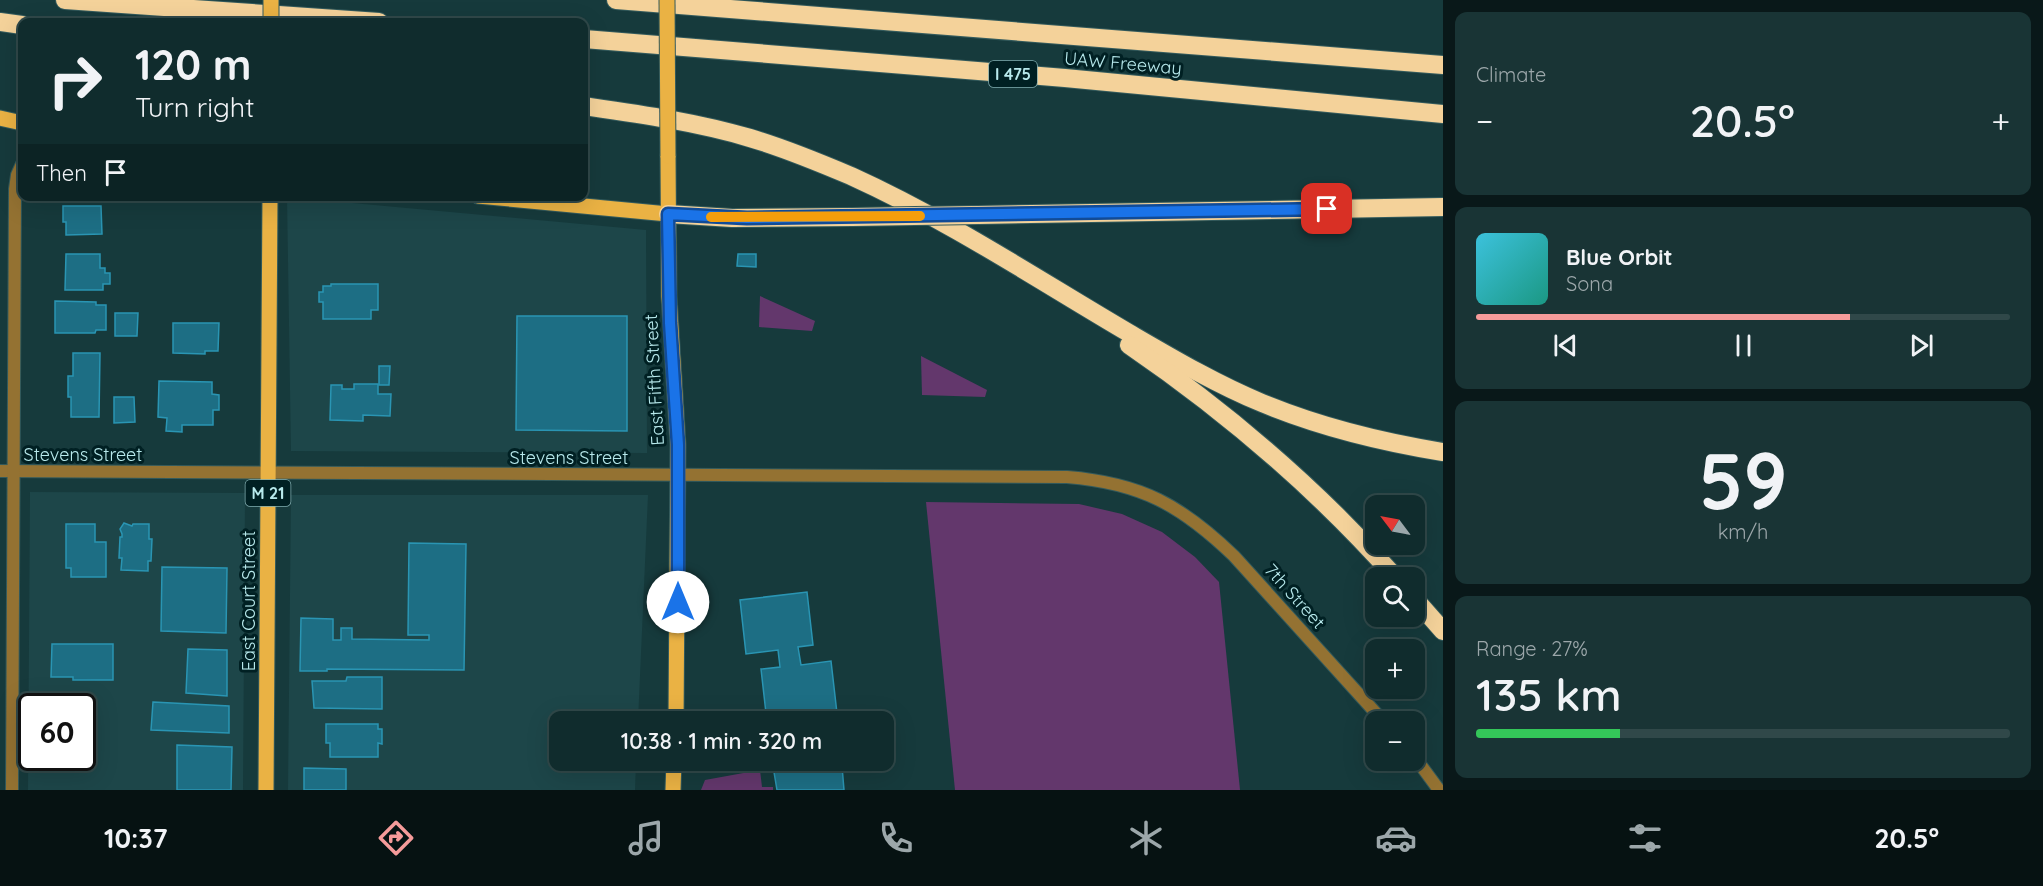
<!DOCTYPE html>
<html lang="en">
<head>
<meta charset="utf-8">
<style>
	:root { --surface:#102c2d; --page:#193435; --text:#f1f3f6; --muted:#9ca7aa; --line:#304849; --accent:#f59b9a }
	body { margin:0; font-family:Quicksand,sans-serif; background:var(--page); color:var(--text); height:100vh; display:flex; flex-direction:column; font-size:22px; white-space:nowrap }
	* { box-sizing:border-box; margin:0 }
	p { font-size:20px; color:var(--muted) }
	.icon { flex:none; width:33px; height:33px; fill:none; stroke:currentColor; stroke-width:2; stroke-linecap:round; stroke-linejoin:round }
	.map { position:relative; flex:1; overflow:hidden }
	.details { display:flex; flex-direction:column; gap:12px; padding:12px; background:#091819; width:600px }
	.details>* { flex:none }
	.guide { position:absolute; left:18px; top:18px; width:570px; height:183px; border-radius:12px; box-shadow:0 6px 24px #0002,0 0 0 2px var(--line); background:#102c2d; color:var(--text); overflow:hidden }
	.needle { width:39px; rotate:302deg }
	.buttons { position:absolute; left:1365px; top:495px; display:grid; gap:12px }
	.buttons a { display:grid; place-items:center; width:60px; height:60px; border-radius:12px; background:var(--surface); box-shadow:0 6px 24px #0002,0 0 0 2px var(--line); font-size:30px }
	.speed { position:absolute; left:18px; top:693px; display:flex; gap:12px; font-size:30px; font-weight:700; text-align:center }
	.speed>* { display:grid; place-content:center; width:78px; height:78px; border-radius:50%; background:var(--surface); box-shadow:0 6px 24px #0002,0 0 0 2px var(--line); line-height:1 }
	.speed .limit { border:3px solid #111; border-radius:9px; background:#fff; color:#111 }
	.pin { position:absolute; display:grid; place-items:center; width:51px; height:51px; color:#fff; margin:-26px; border-radius:12px; box-shadow:0 3px 9px #0006 }
	.me { position:absolute; width:66px; margin:-33px; rotate:0deg; stroke-linejoin:round; filter:drop-shadow(0 0 4px #0008) }
	.turn { display:flex; align-items:center; gap:21px; height:126px; padding:0 18px; font-size:27px }
	.turn .icon { width:78px; height:78px; stroke-width:2.5 }
	.turn b { display:block; font-size:42px; line-height:51px }
	.then { display:flex; align-items:center; height:57px; padding:0 18px; background:#0003; gap:12px; font-size:22px }
	.big { font-size:45px; font-weight:600; line-height:1.1 }
	.details .tile { flex:1; display:flex; flex-direction:column; justify-content:center; gap:9px; min-width:0; padding:0 21px; border-radius:12px; background:var(--page) }
	.details .dial { align-items:center; gap:0 }
	.dial b { font-size:78px; line-height:1 }
	.song { display:flex; align-items:center; gap:18px }
	.cover { width:72px; height:72px; border-radius:9px; background:linear-gradient(135deg,hsl(190 70% 55%),hsl(170 70% 35%)) }
	.played { height:6px; border-radius:3px; background:linear-gradient(90deg,var(--accent) 70%,var(--line) 70%) }
	.keys { display:flex; justify-content:space-around; direction:ltr }
	.heat { display:flex; justify-content:space-between; align-items:center; font-size:33px; direction:ltr }
	.charge { height:9px; border-radius:4px; background:linear-gradient(90deg,#34c759 27%,var(--line) 0) }
	.trip { position:absolute; left:549px; top:711px; width:345px; height:60px; border-radius:12px; background:var(--surface); box-shadow:0 6px 24px #0002,0 0 0 2px var(--line); font-weight:600; line-height:60px; text-align:center }
	.dock { display:flex; height:96px; justify-content:space-around; align-items:center; background:#061212; color:var(--muted) }
	.dock .icon { width:42px; height:42px }
	.dock .current { color:var(--accent) }
	.dock b { font-size:27px; color:var(--text) }
	main { display:flex; flex:1; min-height:0 }
	.map>svg:first-child { display:block }
</style>
</head>
<body>
<main>
<div class="map">
<svg width="1443" height="790" viewBox="0 0 1443 790">
	<rect width="100%" height="100%" fill="#163a3c"/>
	<g fill="#1d4649" fill-rule="evenodd">
		<path d="M 287,197 L 646,230 L 647,453 L 291,451 Z"/>
		<path d="M 30,492 L 245,493 L 243,790 L 28,790 ZM 32,706 L 82,706 L 82,758 L 32,758 Z"/>
		<path d="M 291,495 L 648,495 L 638,721 L 560,722 L 560,760 L 636,761 L 635,790 L 288,790 Z"/>
	</g>
	<g fill="#63376c">
		<path d="M 760,296 L 815,321 L 812,331 L 759,327 Z"/>
		<path d="M 921,356 L 987,390 L 985,397 L 922,395 Z"/>
		<path d="M 926,502 L 1079,504 L 1122,514 L 1162,532 L 1195,557 L 1219,582 L 1240,790 L 955,790 Z"/>
		<path d="M 760,770 L 762,787 L 773,787 L 773,790 L 701,790 L 705,780 Z"/>
	</g>
	<g fill="#1d6e84" stroke="#2a95b3" stroke-width="1.5">
		<path d="M 63,206 L 101,206 L 102,234 L 66,235 L 66,222 L 63,222 Z"/>
		<path d="M 66,254 L 100,254 L 100,268 L 105,268 L 105,273 L 110,273 L 110,284 L 103,284 L 103,290 L 65,290 Z"/>
		<path d="M 738,254 L 756,254 L 756,267 L 737,266 Z"/>
		<path d="M 331,284 L 378,284 L 378,310 L 371,310 L 371,319 L 323,319 L 323,302 L 319,302 L 319,292 L 323,292 L 323,286 L 331,286 Z"/>
		<path d="M 55,301 L 96,302 L 96,305 L 106,305 L 106,330 L 96,330 L 95,333 L 55,333 Z"/>
		<path d="M 115,313 L 138,313 L 137,336 L 115,336 Z"/>
		<path d="M 517,316 L 627,316 L 627,431 L 516,430 Z"/>
		<path d="M 173,323 L 219,323 L 218,351 L 205,351 L 205,354 L 173,353 Z"/>
		<path d="M 73,353 L 100,353 L 99,417 L 71,417 L 71,397 L 68,397 L 68,376 L 73,376 Z"/>
		<path d="M 379,366 L 390,366 L 389,385 L 379,385 Z"/>
		<path d="M 159,381 L 212,382 L 212,394 L 219,395 L 219,410 L 213,410 L 213,425 L 182,425 L 182,432 L 166,431 L 167,418 L 158,417 Z"/>
		<path d="M 354,384 L 378,384 L 378,394 L 391,394 L 390,416 L 363,415 L 363,421 L 330,420 L 331,385 L 342,385 L 342,389 L 354,389 Z"/>
		<path d="M 114,397 L 134,397 L 135,422 L 114,423 Z"/>
		<path d="M 124,523 L 132,526 L 133,524 L 149,524 L 149,539 L 152,539 L 151,561 L 148,561 L 148,571 L 121,570 L 122,558 L 119,558 L 120,537 L 122,537 L 122,534 L 120,529 Z"/>
		<path d="M 66,524 L 95,524 L 95,542 L 106,542 L 106,577 L 71,577 L 71,568 L 66,568 Z"/>
		<path d="M 409,543 L 466,544 L 464,670 L 327,669 L 327,671 L 300,671 L 301,618 L 333,619 L 333,640 L 341,640 L 341,628 L 352,628 L 352,639 L 429,640 L 429,635 L 408,635 Z"/>
		<path d="M 162,567 L 227,568 L 226,633 L 161,631 Z"/>
		<path d="M 807,592 L 813,645 L 798,647 L 801,665 L 831,661 L 838,722 L 767,722 L 761,669 L 780,667 L 778,650 L 746,654 L 740,600 Z"/>
		<path d="M 52,644 L 113,644 L 113,680 L 73,680 L 73,677 L 51,677 Z"/>
		<path d="M 188,649 L 227,650 L 227,696 L 186,693 Z"/>
		<path d="M 347,677 L 382,677 L 382,709 L 314,708 L 312,681 L 346,681 Z"/>
		<path d="M 153,702 L 229,706 L 229,733 L 151,730 Z"/>
		<path d="M 326,724 L 378,724 L 378,729 L 382,729 L 382,744 L 378,743 L 378,757 L 330,757 L 330,743 L 326,743 Z"/>
		<path d="M 177,745 L 232,747 L 231,790 L 177,790 Z"/>
		<path d="M 772,760 L 843,760 L 844,766 L 842,766 L 844,790 L 777,790 Z"/>
		<path d="M 304,768 L 346,769 L 346,790 L 304,790 Z"/>
	</g>
	<g fill="none" stroke-linecap="round" stroke-linejoin="round">
		<g stroke="#335a5c" stroke-width="14">
			<g id="minor">
				<path d="M 0,471 L 1067,477 C 1141,483 1181,505 1234,556 L 1384,722"/>
				<path d="M 1414,756 L 1439,790"/>
				<path d="M 12,790 L 15,189 L 17,175 L 22,164"/>
			</g>
		</g>
		<g stroke="#335a5c" stroke-width="17">
			<g id="primary">
				<path d="M 0,118 L 22,123"/>
				<path d="M 668,156 L 669,296 L 678,445 L 676,722"/>
				<path d="M 478,196 L 668,214"/>
				<path d="M 266,790 L 270,196"/>
				<path d="M 673,790 L 674,760"/>
			</g>
		</g>
		<g stroke="#335a5c" stroke-width="20">
			<g id="motorway">
				<path d="M 65,0 L 379,22"/>
				<path d="M 616,0 L 1443,65"/>
				<path d="M 0,22 L 22,25"/>
				<path d="M 584,39 L 1065,78 L 1443,114"/>
				<path d="M 584,106 C 639,114 696,122 750,138 C 784,148 818,162 851,176 C 948,220 1037,279 1129,333 C 1172,358 1216,384 1262,403 C 1320,427 1381,442 1443,452"/>
				<path d="M 668,214 L 732,218 L 852,217"/>
				<path d="M 978,215 L 1443,207"/>
				<path d="M 1129,345 C 1227,412 1317,489 1396,578"/>
				<path d="M 1414,598 L 1443,631"/>
			</g>
		</g>
		<use href="#minor" stroke="#947232" stroke-width="12"/>
		<use href="#primary" stroke="#eab244" stroke-width="15"/>
		<use href="#motorway" stroke="#f4d29a" stroke-width="18"/>
		<g stroke="#335a5c" stroke-width="17" stroke-linecap="butt">
			<g id="primary-bridge">
				<path d="M 667,0 L 668,156"/>
				<path d="M 271,22 L 271,0"/>
			</g>
		</g>
		<g stroke="#335a5c" stroke-width="20" stroke-linecap="butt">
			<path id="motorway-bridge" d="M 852,217 L 978,215"/>
		</g>
		<use href="#primary-bridge" stroke="#eab244" stroke-width="15"/>
		<use href="#motorway-bridge" stroke="#f4d29a" stroke-width="18"/>
	</g>
	<g fill="none" stroke-linecap="round" stroke-linejoin="round">
		<g stroke="#114b97" stroke-width="15">
			<path id="route" d="M 678,602 L 678,445 L 670,323 L 668,214 L 747,218 L 1327,209"/>
		</g>
		<use href="#route" stroke="#1a73e8" stroke-width="10"/>
		<path stroke="#f59e0b" stroke-width="10" d="M 711,217 L 920,216"/>
	</g>
	<g text-anchor="middle" dominant-baseline="central" stroke-width="6" stroke-linejoin="round" paint-order="stroke">
		<g fill="#002023" stroke="#80adb0" stroke-width="1.5">
			<rect x="989" y="61" width="48" height="26" rx="4.5"/>
			<rect x="245.5" y="480" width="45" height="26" rx="4.5"/>
		</g>
		<g font-size="16" font-weight="bold" fill="#b7e9ec">
			<text x="1013" y="74">I 475</text>
			<text x="268" y="493">M 21</text>
		</g>
		<g font-size="18" fill="#b7e9ec" stroke="#002023">
			<text transform="translate(1123 63) rotate(5)">UAW Freeway</text>
			<text transform="translate(654 380) rotate(-93)">East Fifth Street</text>
			<text x="83" y="454">Stevens Street</text>
			<text x="569" y="457">Stevens Street</text>
			<text transform="translate(1295 596) rotate(48)">7th Street</text>
			<text transform="translate(248 601) rotate(-90)">East Court Street</text>
		</g>
	</g>
</svg>
<div class="buttons">
<a><svg class="needle" viewBox="-14 -14 28 28"><path d="M0-13l5 13h-10z" fill="#e53935"/><path d="M0 13l5-13h-10z" fill="#9ca7aa"/></svg></a>
<a><svg class="icon" aria-label="search" viewBox="0 0 24 24"><circle cx="10" cy="10" r="6"/><path d="M15 15l6 6"/></svg></a>
<a>+</a>
<a>−</a>
</div>
<div class="speed"><div class="limit">60</div></div>
<div class="pin" style="left:1327px;top:209px;background:#d93025"><svg class="icon" aria-label="arrive" viewBox="0 0 24 24"><path d="M6 21V4h12l-3 4 3 4H6"/></svg></div>
<svg class="me" style="left:678px;top:602px" viewBox="-20 -20 40 40"><circle r="19" fill="#fff"/><path d="M0-13L10 11 0 6-10 11z" fill="#1a73e8"/></svg>
<div class="trip">10:38 · 1 min · 320 m</div>
<div class="guide">
<div class="turn"><svg class="icon" aria-label="right" viewBox="0 0 24 24"><path d="M7 20v-9h11M14 6l5 5-5 5"/></svg><div><b>120 m</b>Turn right</div></div>
<div class="then">Then<svg class="icon" aria-label="arrive" viewBox="0 0 24 24"><path d="M6 21V4h12l-3 4 3 4H6"/></svg></div>
</div>
</div>
<section class="details">
<div class="tile"><p>Climate</p>
<div class="heat"><a>−</a><b class="big">20.5°</b><a>+</a></div>
</div>
<div class="tile">
<div class="song"><i class="cover"></i><div><b>Blue Orbit</b><p>Sona</p></div></div>
<div class="played"></div>
<div class="keys"><svg class="icon" aria-label="previous" viewBox="0 0 24 24"><path d="M18 5L8 12l10 7zM5 5v14"/></svg><svg class="icon" aria-label="pause" viewBox="0 0 24 24"><path d="M8 5v14M16 5v14"/></svg><svg class="icon" aria-label="next" viewBox="0 0 24 24"><path d="M6 5l10 7-10 7zM19 5v14"/></svg></div>
</div>
<div class="tile dial"><b>59</b><p>km/h</p></div>
<div class="tile"><p>Range · 27%</p><b class="big">135 km</b><div class="charge"></div></div>
</section>
</main>
<nav class="dock">
<b>10:37</b>
<svg class="icon current" aria-label="directions" viewBox="0 0 24 24"><path d="M12 3l9 9-9 9-9-9zM9 14v-3h6M13 9l2 2-2 2"/></svg>
<svg class="icon" aria-label="music" viewBox="0 0 24 24"><path d="M9 18V5l10-2v13"/><circle cx="6" cy="18" r="3"/><circle cx="16" cy="16" r="3"/></svg>
<svg class="icon" aria-label="phone" viewBox="0 0 24 24"><path d="M5 4h4l2 5-3 2q2 4 5 5l2-3 5 2v4C11 20 4 13 5 4z"/></svg>
<svg class="icon" aria-label="climate" viewBox="0 0 24 24"><path d="M12 3v18M4 7l16 10M4 17L20 7"/></svg>
<svg class="icon" aria-label="car" viewBox="0 0 24 24"><path d="M5 17H2v-5l4-1 3-4h7l3 4 3 1v5h-3M9 17h6M6 11h13"/><circle cx="7" cy="17" r="2"/><circle cx="17" cy="17" r="2"/></svg>
<svg class="icon" aria-label="filters" viewBox="0 0 24 24"><path d="M4 7h16M4 17h16"/><circle cx="9" cy="7" r="2"/><circle cx="15" cy="17" r="2"/></svg>
<b>20.5°</b>
</nav>
</body>
</html>
